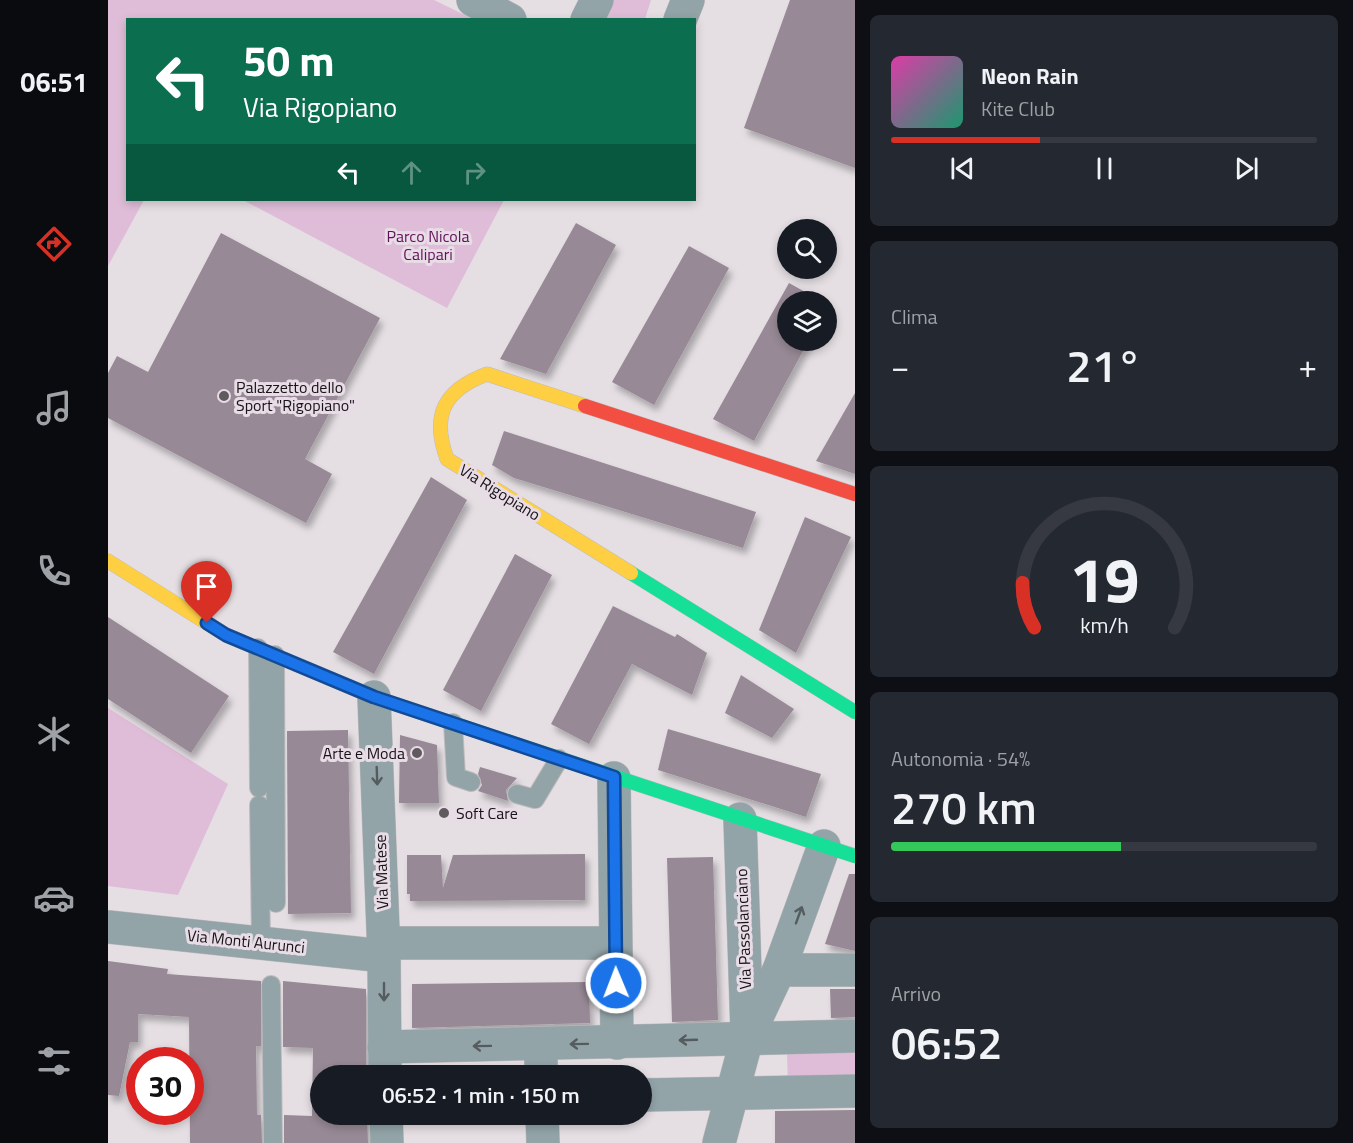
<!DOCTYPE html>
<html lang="it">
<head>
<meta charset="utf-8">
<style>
	:root { --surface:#171b24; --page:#242831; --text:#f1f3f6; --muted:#9ea1a6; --line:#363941; --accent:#d93025 }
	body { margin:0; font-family:"Titillium Web",sans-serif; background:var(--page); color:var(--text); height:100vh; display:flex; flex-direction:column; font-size:22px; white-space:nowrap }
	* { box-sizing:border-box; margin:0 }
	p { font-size:20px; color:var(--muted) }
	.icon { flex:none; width:33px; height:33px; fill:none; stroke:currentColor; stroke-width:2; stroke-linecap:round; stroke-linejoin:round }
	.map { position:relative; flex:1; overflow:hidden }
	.details { display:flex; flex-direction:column; gap:15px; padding:15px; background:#0d0f14; width:498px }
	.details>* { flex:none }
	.guide { position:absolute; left:18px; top:18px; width:570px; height:183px; border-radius:0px; box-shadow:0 3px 9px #0003; background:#0b6e4f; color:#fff; overflow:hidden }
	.tools { position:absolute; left:669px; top:219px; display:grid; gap:12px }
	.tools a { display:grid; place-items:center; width:60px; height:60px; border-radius:50%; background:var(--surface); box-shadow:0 3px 9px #0003; font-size:30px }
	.speed { position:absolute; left:18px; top:1047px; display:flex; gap:12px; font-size:30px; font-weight:700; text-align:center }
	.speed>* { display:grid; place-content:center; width:78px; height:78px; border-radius:50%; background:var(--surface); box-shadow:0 3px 9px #0003; line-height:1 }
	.speed .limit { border:9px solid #d22; background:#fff; color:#111 }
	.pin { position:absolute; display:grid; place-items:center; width:51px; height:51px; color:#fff; margin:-62px -26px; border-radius:50% 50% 50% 0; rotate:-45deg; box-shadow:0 0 6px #0007 }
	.pin .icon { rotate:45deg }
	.me { position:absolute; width:66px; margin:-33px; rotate:359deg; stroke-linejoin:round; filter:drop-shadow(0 0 4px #0008) }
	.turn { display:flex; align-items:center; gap:21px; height:126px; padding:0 18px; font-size:27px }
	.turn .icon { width:78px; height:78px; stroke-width:2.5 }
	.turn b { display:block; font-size:42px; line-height:51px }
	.lanes { display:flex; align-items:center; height:57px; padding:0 18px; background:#0003; justify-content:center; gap:30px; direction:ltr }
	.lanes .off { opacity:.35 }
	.big { font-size:45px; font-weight:600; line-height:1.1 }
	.details .widget { flex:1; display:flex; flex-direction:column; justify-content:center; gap:9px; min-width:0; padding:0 21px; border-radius:9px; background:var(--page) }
	.details .dial { align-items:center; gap:0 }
	.dial svg { height:156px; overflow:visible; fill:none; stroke:var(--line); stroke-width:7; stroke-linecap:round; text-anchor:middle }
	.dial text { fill:var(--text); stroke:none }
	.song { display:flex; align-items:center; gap:18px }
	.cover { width:72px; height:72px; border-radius:9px; background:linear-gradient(135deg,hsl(320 70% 55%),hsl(160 70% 35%)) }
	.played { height:6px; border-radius:3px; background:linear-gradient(90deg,var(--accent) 35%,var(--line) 35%) }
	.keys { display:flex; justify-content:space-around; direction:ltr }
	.heat { display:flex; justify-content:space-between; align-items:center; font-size:33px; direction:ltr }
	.charge { height:9px; border-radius:4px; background:linear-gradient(90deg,#34c759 54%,var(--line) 0) }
	.trip { position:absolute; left:202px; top:1065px; width:342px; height:60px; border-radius:30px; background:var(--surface); box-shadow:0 3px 9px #0003; font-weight:600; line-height:60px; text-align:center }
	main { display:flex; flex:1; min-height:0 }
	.tabs { display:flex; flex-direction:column; width:108px; justify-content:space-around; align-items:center; background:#090b0e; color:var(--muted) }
	.tabs .icon { width:42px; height:42px }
	.tabs .on { color:var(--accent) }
	.tabs b { font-size:27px; color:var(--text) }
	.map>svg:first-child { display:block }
</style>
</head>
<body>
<main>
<nav class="tabs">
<b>06:51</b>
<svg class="icon on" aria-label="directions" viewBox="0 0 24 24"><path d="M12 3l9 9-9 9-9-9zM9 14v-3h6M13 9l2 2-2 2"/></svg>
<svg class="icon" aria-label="music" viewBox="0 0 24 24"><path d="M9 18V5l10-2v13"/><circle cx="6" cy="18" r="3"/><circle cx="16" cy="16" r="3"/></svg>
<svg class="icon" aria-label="phone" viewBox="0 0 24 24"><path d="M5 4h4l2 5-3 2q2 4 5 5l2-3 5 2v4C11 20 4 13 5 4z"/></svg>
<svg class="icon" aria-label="climate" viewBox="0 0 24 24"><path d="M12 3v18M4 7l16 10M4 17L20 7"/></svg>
<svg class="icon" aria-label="car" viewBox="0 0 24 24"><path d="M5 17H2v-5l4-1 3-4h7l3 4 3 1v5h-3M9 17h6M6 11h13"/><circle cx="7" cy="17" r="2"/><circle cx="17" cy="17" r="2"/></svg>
<svg class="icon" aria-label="filters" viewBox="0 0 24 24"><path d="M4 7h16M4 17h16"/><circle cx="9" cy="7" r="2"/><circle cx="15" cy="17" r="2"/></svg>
</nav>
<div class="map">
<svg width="747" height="1143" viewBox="0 0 747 1143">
	<defs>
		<filter id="shadow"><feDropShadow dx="3.5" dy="6" stdDeviation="3" flood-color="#0004"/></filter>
	</defs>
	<rect width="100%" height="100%" fill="#e5dfe4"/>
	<g fill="#dfbdd8">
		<path d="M 0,0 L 326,0 L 365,19 L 20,20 L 20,200 L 36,200 L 0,266 Z"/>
		<path d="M 505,0 L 543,0 L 537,19 L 495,20 Z"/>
		<path d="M 135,200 L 396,200 L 339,308 Z"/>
		<path d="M 0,708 L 120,784 L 70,895 L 0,886 Z"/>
		<path d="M 747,1052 L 747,1085 L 680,1087 L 679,1053 Z"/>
	</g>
	<g fill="#978995" filter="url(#shadow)">
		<path d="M 682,0 L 747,0 L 747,168 L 636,128 Z"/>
		<path d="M 468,223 L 508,245 L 438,374 L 392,359 Z"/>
		<path d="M 113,233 L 272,318 L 197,459 L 224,474 L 198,523 L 0,418 L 0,373 L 9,356 L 40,372 Z"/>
		<path d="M 581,246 L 621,268 L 546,405 L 504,382 Z"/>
		<path d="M 681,283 L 715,302 L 680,302 L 680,340 L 701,340 L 646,441 L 605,419 Z"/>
		<path d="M 747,393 L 747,474 L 708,461 Z"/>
		<path d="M 396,431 L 648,512 L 635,548 L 406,478 L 384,465 Z"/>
		<path d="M 323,477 L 359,500 L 266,674 L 225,652 Z"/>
		<path d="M 697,517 L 743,537 L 688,653 L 651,630 Z"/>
		<path d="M 407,554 L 444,575 L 373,711 L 335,690 Z"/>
		<path d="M 505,606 L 567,637 L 569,634 L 599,653 L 584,695 L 524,664 L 481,744 L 443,724 Z"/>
		<path d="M 0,617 L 121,696 L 83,753 L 0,699 Z"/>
		<path d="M 633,675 L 686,709 L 664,738 L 617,713 Z"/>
		<path d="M 560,729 L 713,774 L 698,817 L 550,770 Z"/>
		<path d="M 240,730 L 243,913 L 180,914 L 179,731 Z"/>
		<path d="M 292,735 L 329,745 L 331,803 L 291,803 Z"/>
		<path d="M 372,767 L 409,778 L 398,790 L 400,801 L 370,791 L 374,785 L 370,774 Z"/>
		<path d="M 477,854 L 477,900 L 302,901 L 302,894 L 299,894 L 299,855 L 333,855 L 335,888 L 345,855 Z"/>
		<path d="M 605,857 L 610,1020 L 564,1022 L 559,858 Z"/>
		<path d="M 741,874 L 747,874 L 747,951 L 717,944 Z"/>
		<path d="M 0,961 L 60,969 L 59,974 L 153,981 L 153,1046 L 148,1046 L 149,1115 L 153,1115 L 154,1143 L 82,1143 L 81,1017 L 30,1014 L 30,1042 L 22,1042 L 11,1096 L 0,1095 Z"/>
		<path d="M 175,981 L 258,989 L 258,1076 L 213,1076 L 213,1114 L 259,1114 L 260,1143 L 176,1143 L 176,1115 L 204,1116 L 205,1048 L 175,1047 Z"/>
		<path d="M 481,982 L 482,1023 L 304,1028 L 304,984 Z"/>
		<path d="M 722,989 L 747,989 L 747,1017 L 723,1018 Z"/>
		<path d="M 747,1110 L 747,1143 L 667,1143 L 667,1111 Z"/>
	</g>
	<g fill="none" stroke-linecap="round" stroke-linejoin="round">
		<g stroke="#bfbbbe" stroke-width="20">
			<g id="lane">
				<path d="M 150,648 L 151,788"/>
				<path d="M 167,655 L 168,903"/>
				<path d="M 345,723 L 348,777 L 363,782"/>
				<path d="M 409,794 L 427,799 L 451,759"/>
				<path d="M 151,805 L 153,943"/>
				<path d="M 163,985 L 165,1143"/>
			</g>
		</g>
		<g stroke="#bfbbbe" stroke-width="34">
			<g id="street">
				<path d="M 365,0 L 402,20"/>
				<path d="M 479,20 L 489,0"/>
				<path d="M 572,20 L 580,0"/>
				<path d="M 266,697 L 276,956 L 277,1076"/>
				<path d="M 506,778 L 509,1043"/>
				<path d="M 632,819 L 639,1033"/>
				<path d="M 0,927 L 276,956"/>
				<path d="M 275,943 L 507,943"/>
				<path d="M 671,970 L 747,970"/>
				<path d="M 433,1045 L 433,1076"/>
				<path d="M 276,1047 L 747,1036"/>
				<path d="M 534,1095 L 747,1091"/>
				<path d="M 278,1114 L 279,1143"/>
				<path d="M 434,1114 L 435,1143"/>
				<path d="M 611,1143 L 639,1038 L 671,970 L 716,846"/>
			</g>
		</g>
		<g stroke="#bfbbbe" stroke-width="15">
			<g id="fast">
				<path d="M 523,573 L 747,712"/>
				<path d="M 332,719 L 747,856"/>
			</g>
		</g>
		<g stroke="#bfbbbe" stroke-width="15">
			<g id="slow">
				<path d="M 477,406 L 379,374 C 336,390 323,415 339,459 L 523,573"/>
				<path d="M 0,561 L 118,635 L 266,697 L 332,719"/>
			</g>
		</g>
		<g stroke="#bfbbbe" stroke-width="15">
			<path id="jam" d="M 477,406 L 747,494"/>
		</g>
		<use href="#lane" stroke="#93a4a8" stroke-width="18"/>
		<use href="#street" stroke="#93a4a8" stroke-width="33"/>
		<use href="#fast" stroke="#16e098" stroke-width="14"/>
		<use href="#slow" stroke="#ffcf43" stroke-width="14"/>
		<use href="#jam" stroke="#f24e42" stroke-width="14"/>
	</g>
	<defs><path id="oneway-shaft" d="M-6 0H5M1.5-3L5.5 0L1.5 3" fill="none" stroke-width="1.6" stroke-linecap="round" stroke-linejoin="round" transform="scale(1.5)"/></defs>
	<g stroke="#555c5f">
		<use href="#oneway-shaft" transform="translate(269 776) rotate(88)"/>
		<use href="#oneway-shaft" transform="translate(691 915) rotate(-70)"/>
		<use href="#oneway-shaft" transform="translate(276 992) rotate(90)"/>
		<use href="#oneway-shaft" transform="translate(580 1040) rotate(178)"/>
		<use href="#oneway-shaft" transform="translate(471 1044) rotate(179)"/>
		<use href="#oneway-shaft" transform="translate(374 1046) rotate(179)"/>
	</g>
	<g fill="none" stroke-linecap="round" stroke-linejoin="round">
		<g stroke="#114b97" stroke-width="15">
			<path id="route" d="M 99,623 L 118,635 L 266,697 L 506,777 L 508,983"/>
		</g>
		<use href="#route" stroke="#1a73e8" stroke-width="10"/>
	</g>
	<g fill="#5f5a5e" stroke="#e8dce6" stroke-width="2">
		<circle cx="116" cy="396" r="6"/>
		<circle cx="309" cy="753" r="6"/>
		<circle cx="336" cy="813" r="6"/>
	</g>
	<g text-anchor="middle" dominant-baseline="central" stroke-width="6" stroke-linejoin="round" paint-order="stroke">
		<g font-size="16" fill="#63115a" stroke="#e8dce6">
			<text x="320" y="236">Parco Nicola<tspan x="320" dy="18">Calipari</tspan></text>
		</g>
		<g font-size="16" fill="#171316" stroke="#e8dce6" text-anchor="start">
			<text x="128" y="387">Palazzetto dello<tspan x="128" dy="18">Sport "Rigopiano"</tspan></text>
			<text x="297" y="753" text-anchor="end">Arte e Moda</text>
			<text x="348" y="813">Soft Care</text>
		</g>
		<g font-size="16" fill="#171316" stroke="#e8dce6">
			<text transform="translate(392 492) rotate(32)">Via Rigopiano</text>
			<text transform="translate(273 872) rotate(-92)">Via Matese</text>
			<text transform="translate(635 929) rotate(-92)">Via Passolanciano</text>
			<text transform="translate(138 941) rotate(6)">Via Monti Aurunci</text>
		</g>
	</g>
</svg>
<div class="tools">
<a><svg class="icon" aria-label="search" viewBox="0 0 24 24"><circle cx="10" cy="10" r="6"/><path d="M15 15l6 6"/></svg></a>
<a><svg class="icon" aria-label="layers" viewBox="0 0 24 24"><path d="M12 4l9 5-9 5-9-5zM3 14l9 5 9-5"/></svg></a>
</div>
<div class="speed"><div class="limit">30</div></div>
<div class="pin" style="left:99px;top:623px;background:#d93025"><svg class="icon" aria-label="arrive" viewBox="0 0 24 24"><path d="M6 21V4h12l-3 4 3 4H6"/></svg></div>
<svg class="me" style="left:508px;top:983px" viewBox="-20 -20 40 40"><circle r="17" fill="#1a73e8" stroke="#fff" stroke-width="3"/><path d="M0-11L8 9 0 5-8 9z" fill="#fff"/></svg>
<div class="trip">06:52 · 1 min · 150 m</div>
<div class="guide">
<div class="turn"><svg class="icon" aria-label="left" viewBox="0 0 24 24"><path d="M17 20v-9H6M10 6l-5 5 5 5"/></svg><div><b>50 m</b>Via Rigopiano</div></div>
<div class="lanes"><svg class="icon" aria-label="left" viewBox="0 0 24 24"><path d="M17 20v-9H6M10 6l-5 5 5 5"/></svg><svg class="icon off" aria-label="ahead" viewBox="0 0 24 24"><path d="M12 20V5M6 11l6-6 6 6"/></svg><svg class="icon off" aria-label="right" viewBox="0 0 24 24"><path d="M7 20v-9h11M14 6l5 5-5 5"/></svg></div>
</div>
</div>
<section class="details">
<div class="widget">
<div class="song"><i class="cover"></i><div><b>Neon Rain</b><p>Kite Club</p></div></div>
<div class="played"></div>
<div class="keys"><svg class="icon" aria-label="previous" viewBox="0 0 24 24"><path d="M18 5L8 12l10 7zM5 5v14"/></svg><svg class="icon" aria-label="pause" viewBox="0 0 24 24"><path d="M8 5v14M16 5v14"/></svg><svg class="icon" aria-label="next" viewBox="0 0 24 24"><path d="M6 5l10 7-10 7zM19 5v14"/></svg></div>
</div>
<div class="widget"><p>Clima</p>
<div class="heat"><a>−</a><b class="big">21°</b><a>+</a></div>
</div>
<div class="widget dial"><svg viewBox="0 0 100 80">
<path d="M14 69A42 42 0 1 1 86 69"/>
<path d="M14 69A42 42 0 0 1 8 46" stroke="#d93025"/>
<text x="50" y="56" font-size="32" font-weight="700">19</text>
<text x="50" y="72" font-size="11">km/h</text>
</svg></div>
<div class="widget"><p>Autonomia · 54%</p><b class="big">270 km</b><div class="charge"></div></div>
<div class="widget"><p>Arrivo</p><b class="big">06:52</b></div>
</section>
</main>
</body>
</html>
